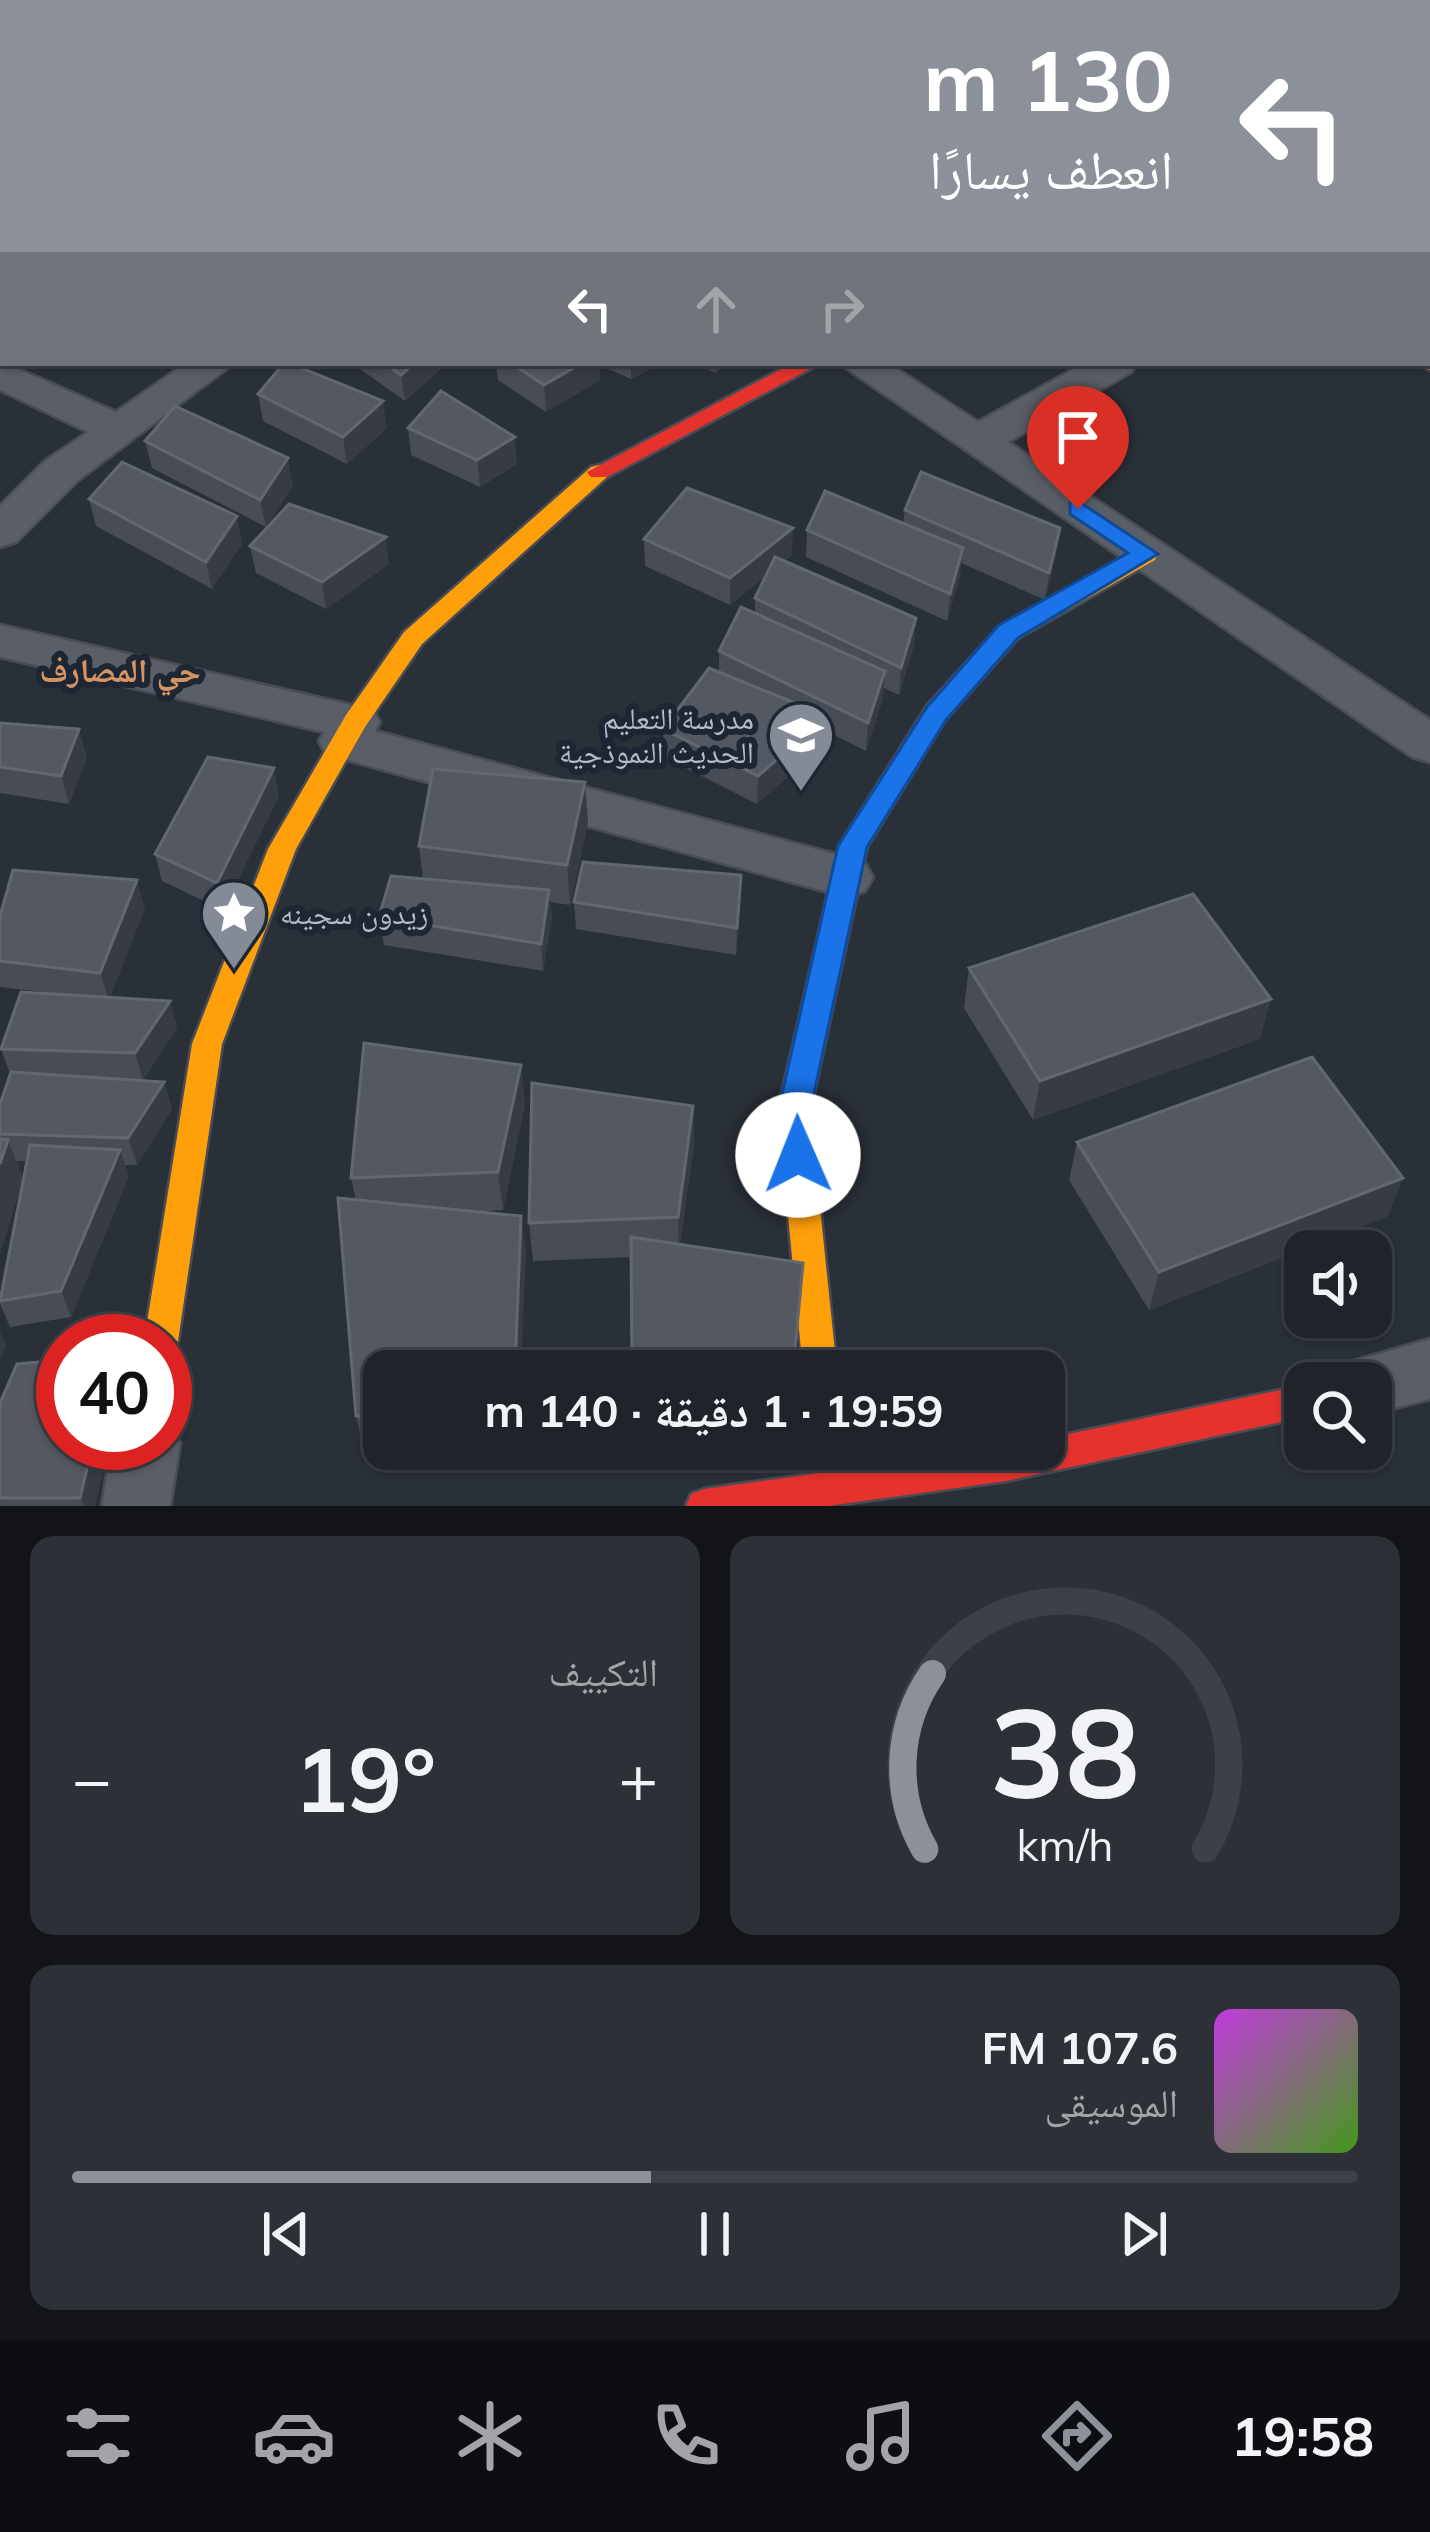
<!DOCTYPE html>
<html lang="ar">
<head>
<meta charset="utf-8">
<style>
	:root { --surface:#20242a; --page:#2d3036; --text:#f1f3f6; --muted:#a2a4a8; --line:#3d4147; --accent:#8c9099 }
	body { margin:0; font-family:Mulish,"Noto Naskh Arabic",sans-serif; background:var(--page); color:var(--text); direction:rtl; height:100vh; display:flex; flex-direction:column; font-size:45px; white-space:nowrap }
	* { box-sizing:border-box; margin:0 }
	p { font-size:39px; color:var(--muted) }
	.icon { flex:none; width:66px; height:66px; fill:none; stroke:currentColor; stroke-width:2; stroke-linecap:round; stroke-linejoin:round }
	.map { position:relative; height:1506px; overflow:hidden; direction:ltr }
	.side { display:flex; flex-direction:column; gap:30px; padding:30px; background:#121417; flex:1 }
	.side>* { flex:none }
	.top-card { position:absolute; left:0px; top:0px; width:1431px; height:366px; box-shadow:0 3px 9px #0004,0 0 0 3px var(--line); direction:rtl; background:#8c9099; color:#fff; overflow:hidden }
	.buttons { position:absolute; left:1284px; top:1230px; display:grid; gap:24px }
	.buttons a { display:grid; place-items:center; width:108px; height:108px; border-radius:24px; background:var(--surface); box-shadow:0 3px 9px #0004,0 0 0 3px var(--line); font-size:60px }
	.speed { position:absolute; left:36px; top:1314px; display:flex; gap:24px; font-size:60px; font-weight:700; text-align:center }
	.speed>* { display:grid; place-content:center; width:156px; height:156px; border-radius:50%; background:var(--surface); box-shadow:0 3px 9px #0004,0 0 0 3px var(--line); line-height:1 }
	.speed .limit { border:18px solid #d22; background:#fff; color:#111 }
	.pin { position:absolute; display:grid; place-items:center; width:102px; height:102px; color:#fff; margin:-123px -51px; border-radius:50% 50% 50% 0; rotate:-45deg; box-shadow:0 0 12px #0007 }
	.pin .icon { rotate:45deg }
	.me { position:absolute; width:132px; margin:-66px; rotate:359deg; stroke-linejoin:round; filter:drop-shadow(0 0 9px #0008) }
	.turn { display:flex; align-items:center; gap:42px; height:252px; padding:0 60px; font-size:54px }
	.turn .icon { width:156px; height:156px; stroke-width:2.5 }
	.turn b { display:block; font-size:84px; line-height:102px }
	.lanes { display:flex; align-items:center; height:114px; padding:0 60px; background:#0003; justify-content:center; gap:60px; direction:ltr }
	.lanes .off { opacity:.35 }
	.big { font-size:90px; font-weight:700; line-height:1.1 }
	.side .tile { flex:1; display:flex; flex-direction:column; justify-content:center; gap:18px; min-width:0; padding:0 42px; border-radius:24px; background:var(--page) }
	.side .dial { align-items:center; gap:0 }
	.dial svg { height:312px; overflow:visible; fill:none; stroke:var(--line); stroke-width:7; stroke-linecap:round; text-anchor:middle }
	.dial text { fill:var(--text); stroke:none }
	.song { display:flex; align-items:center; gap:36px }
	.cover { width:144px; height:144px; border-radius:18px; background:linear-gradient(135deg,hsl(290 70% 55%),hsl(100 70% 35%)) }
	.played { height:12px; border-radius:6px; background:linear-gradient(90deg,var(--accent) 45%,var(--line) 45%) }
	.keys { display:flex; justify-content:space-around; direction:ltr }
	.heat { display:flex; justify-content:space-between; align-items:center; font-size:66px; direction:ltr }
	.side .tiles { flex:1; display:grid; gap:30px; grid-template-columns:1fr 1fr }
	.tile:last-child { grid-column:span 2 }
	.trip { position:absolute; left:363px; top:1350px; width:702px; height:120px; border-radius:24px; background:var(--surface); box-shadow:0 3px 9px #0004,0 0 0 3px var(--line); font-weight:700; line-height:120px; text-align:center; direction:rtl }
	.menu { display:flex; height:192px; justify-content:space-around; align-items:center; background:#0d0e11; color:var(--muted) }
	.menu .icon { width:84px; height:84px }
	.menu .selected { color:var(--accent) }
	.menu b { font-size:54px; color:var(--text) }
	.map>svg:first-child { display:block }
</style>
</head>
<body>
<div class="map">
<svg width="1430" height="1506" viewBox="0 0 1430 1506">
	<rect width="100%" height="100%" fill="#2a3038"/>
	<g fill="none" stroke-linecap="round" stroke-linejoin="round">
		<g stroke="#484c55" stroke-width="5">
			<g id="street">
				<path d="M 300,0 L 336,0 L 338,3 L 302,3 Z"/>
				<path d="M 438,0 L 479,0 L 436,3 Z"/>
				<path d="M 1225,0 L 1264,0 L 1223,3 Z"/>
				<path d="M 3,142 L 3,165 L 0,166 L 0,143 Z"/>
				<path d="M 0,186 L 3,186 L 0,210 Z"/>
				<path d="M 0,361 L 116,412 L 186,363 L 234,363 L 77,481 L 16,542 L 0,547 L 0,506 L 45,461 L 88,432 L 0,390 Z"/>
				<path d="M 839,363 L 888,363 L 978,422 L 1085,363 L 1137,363 L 1131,372 L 1008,442 L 1430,720 L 1430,762 L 1412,757 Z"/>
				<path d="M 0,625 L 373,710 L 380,722 L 375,731 L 846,857 L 865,863 L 873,877 L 865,891 L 846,897 L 344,759 L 326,754 L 319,741 L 324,732 L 0,657 Z"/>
				<path d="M 1430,1339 L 1430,1399 L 1371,1414 L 1371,1383 L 1338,1383 L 1348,1363 Z"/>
				<path d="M 165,1419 L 180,1443 L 170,1506 L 102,1506 L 112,1443 L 165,1443 Z"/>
			</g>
		</g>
		<g stroke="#484c55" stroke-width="5">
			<g id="fast">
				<path d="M 953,0 L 975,0 L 977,3 L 955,3 Z"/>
				<rect x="1428" y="229" width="2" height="13"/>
				<rect x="1428" y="300" width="2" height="13"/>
			</g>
		</g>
		<g stroke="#484c55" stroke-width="5">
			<g id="slow">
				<path d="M 755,0 L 776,0 L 778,3 L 757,3 Z"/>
				<path d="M 1031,0 L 1053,0 L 1055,3 L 1033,3 Z"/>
				<rect x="1428" y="194" width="2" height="14"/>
				<path d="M 1428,355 L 1430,356 L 1430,370 L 1418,363 L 1428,363 Z"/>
				<path d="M 599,465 L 611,472 L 607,477 L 422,644 L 365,727 L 296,849 L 222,1044 L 178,1341 L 173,1352 L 165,1355 L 165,1341 L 144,1341 L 192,1044 L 268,849 L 346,715 L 404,632 L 591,467 Z"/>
				<path d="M 1146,546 L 1158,554 L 1155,560 L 1018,638 L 945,720 L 867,847 L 810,1111 L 837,1371 L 803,1371 L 778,1111 L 839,846 L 927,706 L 1000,626 Z"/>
			</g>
		</g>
		<g stroke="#484c55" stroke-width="5">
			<g id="jam">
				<path d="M 837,0 L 859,0 L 861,3 L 839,3 Z"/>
				<path d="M 793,363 L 821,363 L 607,477 L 591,477 L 587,472 Z"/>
				<path d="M 1305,1385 L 1305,1417 L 1006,1481 L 828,1506 L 686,1506 L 691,1494 L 704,1489 L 992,1449 L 1044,1449 L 1044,1439 Z"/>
			</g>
		</g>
		<use href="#street" fill="#5a5e66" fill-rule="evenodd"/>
		<use href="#fast" fill="#30b455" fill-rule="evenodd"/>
		<use href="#slow" fill="#ff9f0a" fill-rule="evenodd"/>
		<use href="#jam" fill="#e5322d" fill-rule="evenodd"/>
	</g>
	<g fill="#474c55" fill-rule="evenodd">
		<path d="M 359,363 L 447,363 L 405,401 L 360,369 Z"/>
		<path d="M 496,363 L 663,363 L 631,379 L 599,365 L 600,380 L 546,412 L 498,380 Z"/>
		<path d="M 693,363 L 726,363 L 716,373 Z"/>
		<path d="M 258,394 L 387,428 L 347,464 L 263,421 Z"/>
		<path d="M 408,428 L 517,464 L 480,487 L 411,455 Z"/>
		<path d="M 145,441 L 293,485 L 266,527 L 152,468 Z"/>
		<path d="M 89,499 L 242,544 L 212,589 L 96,526 Z"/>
		<path d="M 905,510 L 1056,555 L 1045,600 L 961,563 L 960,575 L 947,621 L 806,557 L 807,530 L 903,523 Z"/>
		<path d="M 644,539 L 792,555 L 784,561 L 916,618 L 914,645 L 899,695 L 884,688 L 883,698 L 866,751 L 826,731 L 825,744 L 757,804 L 664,757 L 663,729 L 719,672 L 719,651 L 755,613 L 755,598 L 766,576 L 730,605 L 645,566 Z"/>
		<path d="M 250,546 L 389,564 L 326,609 L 256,573 Z"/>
		<path d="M 0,723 L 87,757 L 69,804 L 0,793 Z"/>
		<path d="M 279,796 L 223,910 L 162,881 L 155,854 Z"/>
		<path d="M 588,822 L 570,905 L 550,902 L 552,917 L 543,971 L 384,945 L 379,917 L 423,879 L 419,846 Z"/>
		<path d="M 574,902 L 740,903 L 736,955 L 576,929 Z"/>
		<path d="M 145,908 L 110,997 L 170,1001 L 177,1028 L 143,1080 L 164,1082 L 172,1109 L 137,1165 L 125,1165 L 129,1176 L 71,1317 L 10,1327 L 0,1304 L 0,1294 L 23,1179 L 0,1253 L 0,1104 L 10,1074 L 1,1049 L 61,994 L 0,987 L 0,916 ZM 16,1161 L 27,1161 L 23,1178 Z"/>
		<path d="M 969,968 L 1260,1039 L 1033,1120 L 964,1008 Z"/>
		<path d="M 525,1104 L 503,1210 L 474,1212 L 521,1216 L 526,1254 L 384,1371 L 384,1449 L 491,1449 L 364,1452 L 356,1416 L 356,1200 L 351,1178 Z"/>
		<path d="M 693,1106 L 694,1144 L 680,1244 L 803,1263 L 801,1300 L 631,1257 L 533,1261 L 529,1223 Z"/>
		<path d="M 1077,1142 L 1388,1216 L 1149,1310 L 1069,1180 Z"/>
		<path d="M 0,1403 L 63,1443 L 109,1443 L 95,1506 L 0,1506 Z"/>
	</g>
	<g fill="#373c44">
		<path d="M 1156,0 L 1191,0 L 1179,3 L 1155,3 Z"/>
		<path d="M 414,363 L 447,363 L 405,401 L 401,375 Z"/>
		<path d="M 582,363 L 599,363 L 600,380 L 546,412 L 544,385 Z"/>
		<path d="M 631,363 L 663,363 L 631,379 Z"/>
		<path d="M 716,363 L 726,363 L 716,373 Z"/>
		<path d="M 383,401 L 387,428 L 347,464 L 343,437 Z"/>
		<path d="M 515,437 L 517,464 L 480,487 L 477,460 Z"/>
		<path d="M 288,458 L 293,485 L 266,527 L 260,500 Z"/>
		<path d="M 237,516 L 242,544 L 212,589 L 206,562 Z"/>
		<path d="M 793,528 L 792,555 L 730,605 L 730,578 Z"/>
		<path d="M 1060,528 L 1056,555 L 1045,600 L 1049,573 Z"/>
		<path d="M 386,537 L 389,564 L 326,609 L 322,582 Z"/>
		<path d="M 963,548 L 960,575 L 947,621 L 950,594 Z"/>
		<path d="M 916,618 L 914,645 L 899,695 L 901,668 Z"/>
		<path d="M 885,671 L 883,698 L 866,751 L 868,723 Z"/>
		<path d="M 827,716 L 825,744 L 757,804 L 758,776 Z"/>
		<path d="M 79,729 L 87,757 L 69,804 L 61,776 Z"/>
		<path d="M 274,768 L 279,796 L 223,910 L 217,883 Z"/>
		<path d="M 585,782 L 588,822 L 570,905 L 567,865 Z"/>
		<path d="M 741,875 L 740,903 L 736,955 L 737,928 Z"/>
		<path d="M 137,880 L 145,908 L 109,1000 L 100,973 Z"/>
		<path d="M 549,890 L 552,917 L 543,971 L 541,944 Z"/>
		<path d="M 1271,999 L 1260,1039 L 1033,1120 L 1040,1081 Z"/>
		<path d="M 170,1001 L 177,1028 L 143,1080 L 135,1053 Z"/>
		<path d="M 521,1065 L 525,1104 L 503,1210 L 498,1172 Z"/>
		<path d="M 164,1082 L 172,1109 L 137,1165 L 128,1138 Z"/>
		<path d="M 693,1106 L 694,1144 L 679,1255 L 678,1217 Z"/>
		<path d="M 8,1140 L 23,1178 L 0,1253 L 0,1164 Z"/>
		<path d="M 120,1150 L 129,1176 L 71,1317 L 61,1291 Z"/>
		<path d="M 1403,1178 L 1388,1216 L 1149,1310 L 1159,1272 Z"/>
		<path d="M 521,1216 L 526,1254 L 521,1371 L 515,1371 Z"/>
		<path d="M 0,1332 L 6,1345 L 0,1359 Z"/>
		<path d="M 93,1443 L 109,1443 L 95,1506 L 84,1506 L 80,1498 Z"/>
	</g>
	<g fill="#535861" stroke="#626872" stroke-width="3">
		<path d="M 284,363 L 289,363 L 383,401 L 343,437 L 258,394 Z"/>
		<path d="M 385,363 L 414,363 L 401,375 Z"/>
		<path d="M 511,363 L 582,363 L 544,385 Z"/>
		<path d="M 441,391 L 515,437 L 477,460 L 408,428 Z"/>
		<path d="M 175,406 L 288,458 L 260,500 L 145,441 Z"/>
		<path d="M 122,462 L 237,516 L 206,562 L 89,499 Z"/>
		<path d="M 921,472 L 1060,528 L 1049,573 L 905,510 Z"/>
		<path d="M 687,488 L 793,528 L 730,578 L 644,539 Z"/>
		<path d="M 825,491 L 963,548 L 950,594 L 807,530 Z"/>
		<path d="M 289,504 L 386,537 L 322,582 L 250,546 Z"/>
		<path d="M 775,557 L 916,618 L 901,668 L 755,598 Z"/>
		<path d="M 741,607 L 885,671 L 868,723 L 719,651 Z"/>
		<path d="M 709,668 L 827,716 L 758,776 L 663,729 Z"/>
		<path d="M 0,723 L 79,729 L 61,776 L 0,767 Z"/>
		<path d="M 208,757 L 274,768 L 217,883 L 155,854 Z"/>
		<path d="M 433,769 L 585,782 L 567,865 L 419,846 Z"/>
		<path d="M 583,862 L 741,875 L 737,928 L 574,902 Z"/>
		<path d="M 13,870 L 137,880 L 100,973 L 0,961 L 0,916 Z"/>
		<path d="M 391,876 L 549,890 L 541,944 L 379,917 Z"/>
		<path d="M 1193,894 L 1271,999 L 1040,1081 L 969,968 Z"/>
		<path d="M 21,992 L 170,1001 L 135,1053 L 1,1049 Z"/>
		<path d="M 364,1043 L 521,1065 L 498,1172 L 351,1178 Z"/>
		<path d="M 1312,1057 L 1403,1178 L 1159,1272 L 1077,1142 Z"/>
		<path d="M 11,1072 L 164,1082 L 128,1138 L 0,1134 L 0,1104 Z"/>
		<path d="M 532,1083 L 693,1106 L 678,1217 L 529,1223 Z"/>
		<path d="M 0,1139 L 8,1140 L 0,1164 Z"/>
		<path d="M 30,1145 L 120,1150 L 61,1291 L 0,1301 Z"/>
		<path d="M 338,1198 L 521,1216 L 515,1371 L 384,1371 L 384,1415 L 356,1416 Z"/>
		<path d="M 631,1237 L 803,1263 L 793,1371 L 632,1371 Z"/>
		<path d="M 63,1360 L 63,1443 L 93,1443 L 80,1498 L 0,1498 L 0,1403 L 17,1364 Z"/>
	</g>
	<path fill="#1a73e8" stroke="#114b97" stroke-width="3" d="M 1078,501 L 1158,554 L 1018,638 L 946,720 L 867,847 L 810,1112 L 814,1155 L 809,1164 L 787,1164 L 778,1112 L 838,846 L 927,707 L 999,625 L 1128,553 L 1070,514 L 1070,503 Z"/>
	<defs>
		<g id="school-pin" transform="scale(3.45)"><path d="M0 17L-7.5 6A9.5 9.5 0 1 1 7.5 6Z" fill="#848b96" stroke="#1d2633"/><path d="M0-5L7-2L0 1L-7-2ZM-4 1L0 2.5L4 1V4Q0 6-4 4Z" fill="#fff"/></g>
		<g id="sight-pin" transform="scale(3.45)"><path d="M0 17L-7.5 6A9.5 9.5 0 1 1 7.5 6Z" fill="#848b96" stroke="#1d2633"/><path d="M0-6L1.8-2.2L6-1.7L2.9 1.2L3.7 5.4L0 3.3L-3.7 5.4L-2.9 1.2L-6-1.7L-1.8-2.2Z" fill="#fff"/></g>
	</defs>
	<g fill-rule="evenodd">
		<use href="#school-pin" x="801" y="735"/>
		<use href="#sight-pin" x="234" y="913"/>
	</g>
	<g text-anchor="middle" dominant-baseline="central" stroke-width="12" stroke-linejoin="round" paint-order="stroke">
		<g font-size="30" fill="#b4bcc9" stroke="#1d2633" text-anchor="end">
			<text x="754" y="718">مدرسة التعليم<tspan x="754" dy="34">الحديث النموذجية</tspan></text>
			<text x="280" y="913" text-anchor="start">زيدون سجينه</text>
		</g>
		<g font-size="33" font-weight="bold" fill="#d59563" stroke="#1d2633">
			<text x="120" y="669">حي المصارف</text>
		</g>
	</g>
</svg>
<div class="buttons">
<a><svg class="icon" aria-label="sound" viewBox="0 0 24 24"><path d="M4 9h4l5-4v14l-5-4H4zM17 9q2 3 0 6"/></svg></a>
<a><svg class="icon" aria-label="search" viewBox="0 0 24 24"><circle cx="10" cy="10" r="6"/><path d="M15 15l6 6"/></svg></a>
</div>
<div class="speed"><div class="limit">40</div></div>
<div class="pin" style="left:1078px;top:509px;background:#d93025"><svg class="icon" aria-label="arrive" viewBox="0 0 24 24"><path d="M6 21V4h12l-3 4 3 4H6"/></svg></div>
<svg class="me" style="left:798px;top:1155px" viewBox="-20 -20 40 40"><circle r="19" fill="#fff"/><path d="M0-13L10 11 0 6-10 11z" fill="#1a73e8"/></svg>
<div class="trip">19:59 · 1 دقيقة · 140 m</div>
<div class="top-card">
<div class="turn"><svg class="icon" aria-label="left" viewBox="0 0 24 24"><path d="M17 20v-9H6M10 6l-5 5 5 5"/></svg><div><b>130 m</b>انعطف يسارًا</div></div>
<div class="lanes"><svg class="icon" aria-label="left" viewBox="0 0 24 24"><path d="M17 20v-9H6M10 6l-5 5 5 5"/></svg><svg class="icon off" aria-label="ahead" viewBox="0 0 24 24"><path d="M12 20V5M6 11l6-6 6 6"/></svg><svg class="icon off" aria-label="right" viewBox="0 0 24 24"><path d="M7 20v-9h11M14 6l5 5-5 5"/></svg></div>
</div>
</div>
<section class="side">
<div class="tiles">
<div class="tile dial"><svg viewBox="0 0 100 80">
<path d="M14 69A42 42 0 1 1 86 69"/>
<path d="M14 69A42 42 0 0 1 16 24" stroke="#8c9099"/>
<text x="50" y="56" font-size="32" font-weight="700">38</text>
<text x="50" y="72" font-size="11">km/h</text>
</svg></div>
<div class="tile"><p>التكييف</p>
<div class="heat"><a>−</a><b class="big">19°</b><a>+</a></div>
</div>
<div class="tile">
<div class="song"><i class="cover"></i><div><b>107.6 FM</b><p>الموسيقى</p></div></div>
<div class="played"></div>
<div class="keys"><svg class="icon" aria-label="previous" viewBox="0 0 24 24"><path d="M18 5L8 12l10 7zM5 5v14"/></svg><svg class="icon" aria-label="pause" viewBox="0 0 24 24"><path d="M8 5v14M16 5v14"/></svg><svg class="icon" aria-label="next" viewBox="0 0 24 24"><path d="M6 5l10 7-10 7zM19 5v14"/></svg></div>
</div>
</div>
</section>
<nav class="menu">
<b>19:58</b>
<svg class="icon selected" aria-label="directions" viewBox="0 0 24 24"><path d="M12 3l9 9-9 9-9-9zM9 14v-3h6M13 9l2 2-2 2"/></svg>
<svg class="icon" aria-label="music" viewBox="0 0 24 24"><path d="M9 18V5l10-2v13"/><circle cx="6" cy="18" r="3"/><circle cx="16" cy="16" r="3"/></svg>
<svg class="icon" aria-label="phone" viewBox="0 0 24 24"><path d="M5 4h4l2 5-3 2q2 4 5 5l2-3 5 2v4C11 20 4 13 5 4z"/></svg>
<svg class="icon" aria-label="climate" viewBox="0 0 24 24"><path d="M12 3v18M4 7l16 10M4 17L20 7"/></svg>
<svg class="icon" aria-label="car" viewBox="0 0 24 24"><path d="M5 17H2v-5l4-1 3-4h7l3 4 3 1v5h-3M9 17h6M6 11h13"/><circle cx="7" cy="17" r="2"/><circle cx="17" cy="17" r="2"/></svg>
<svg class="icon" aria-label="filters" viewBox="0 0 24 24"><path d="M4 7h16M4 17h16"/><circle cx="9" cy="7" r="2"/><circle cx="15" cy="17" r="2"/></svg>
</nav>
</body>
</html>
